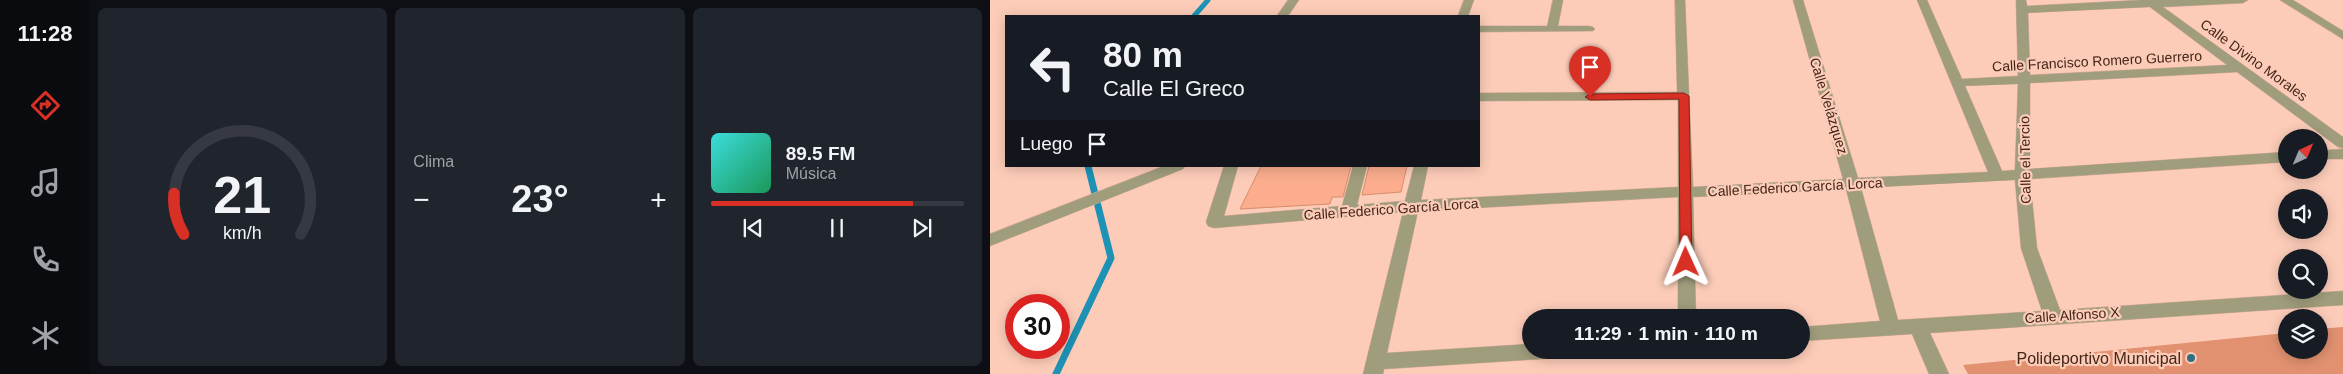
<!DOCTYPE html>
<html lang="es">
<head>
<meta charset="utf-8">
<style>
	:root { --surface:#171b24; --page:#20242c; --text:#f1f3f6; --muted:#9ea1a6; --line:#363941; --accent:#d93025 }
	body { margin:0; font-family:Arial,sans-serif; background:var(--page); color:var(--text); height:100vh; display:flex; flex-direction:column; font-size:19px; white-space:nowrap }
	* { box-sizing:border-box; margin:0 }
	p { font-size:16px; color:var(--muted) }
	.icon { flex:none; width:28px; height:28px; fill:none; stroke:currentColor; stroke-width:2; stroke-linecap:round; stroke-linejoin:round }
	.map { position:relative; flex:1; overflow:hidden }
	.panel { display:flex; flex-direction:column; gap:8px; padding:8px; background:#0d0f14; width:900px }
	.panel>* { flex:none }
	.top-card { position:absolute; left:15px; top:15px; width:475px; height:152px; border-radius:0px; box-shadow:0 2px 12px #0003; background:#171b24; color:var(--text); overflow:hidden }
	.needle { width:32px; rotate:44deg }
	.controls { position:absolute; left:1288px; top:129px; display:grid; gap:10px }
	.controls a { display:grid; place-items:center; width:50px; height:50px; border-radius:50%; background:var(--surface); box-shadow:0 2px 12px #0003; font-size:25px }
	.speed { position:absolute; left:15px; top:294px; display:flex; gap:10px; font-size:25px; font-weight:700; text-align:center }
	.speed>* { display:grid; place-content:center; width:65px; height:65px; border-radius:50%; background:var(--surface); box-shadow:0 2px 12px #0003; line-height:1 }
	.speed .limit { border:8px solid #d22; background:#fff; color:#111 }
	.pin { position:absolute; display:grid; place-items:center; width:42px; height:42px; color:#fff; margin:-51px -21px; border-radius:50% 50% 50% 0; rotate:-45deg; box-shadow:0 0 5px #0007 }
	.pin .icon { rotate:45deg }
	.me { position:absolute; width:55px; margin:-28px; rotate:359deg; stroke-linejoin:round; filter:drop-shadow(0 0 4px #0008) }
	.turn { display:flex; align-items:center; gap:18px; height:105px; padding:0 15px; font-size:22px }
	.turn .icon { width:65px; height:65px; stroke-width:2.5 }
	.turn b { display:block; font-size:35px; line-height:42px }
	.then { display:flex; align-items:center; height:48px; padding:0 15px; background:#0003; gap:10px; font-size:19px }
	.big { font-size:38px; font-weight:800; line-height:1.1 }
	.panel .tile { flex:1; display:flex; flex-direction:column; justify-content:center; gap:8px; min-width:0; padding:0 18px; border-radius:8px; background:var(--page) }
	.panel .dial { align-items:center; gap:0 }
	.dial svg { height:130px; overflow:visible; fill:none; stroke:var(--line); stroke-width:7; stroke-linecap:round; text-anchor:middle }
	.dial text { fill:var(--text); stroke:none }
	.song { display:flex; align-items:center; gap:15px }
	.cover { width:60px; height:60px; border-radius:8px; background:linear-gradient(135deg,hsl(180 70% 55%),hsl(150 70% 35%)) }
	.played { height:5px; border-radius:2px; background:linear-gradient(90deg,var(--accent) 80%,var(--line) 80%) }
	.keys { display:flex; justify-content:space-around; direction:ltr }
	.heat { display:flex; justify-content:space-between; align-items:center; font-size:28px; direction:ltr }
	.panel .tiles { flex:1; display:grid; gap:8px; grid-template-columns:repeat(3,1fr) }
	.trip { position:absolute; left:532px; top:309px; width:288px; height:50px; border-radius:25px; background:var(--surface); box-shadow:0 2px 12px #0003; font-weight:800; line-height:50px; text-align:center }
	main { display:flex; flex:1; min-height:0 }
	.tab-bar { display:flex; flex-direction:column; width:90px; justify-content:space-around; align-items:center; background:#090b0e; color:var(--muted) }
	.tab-bar .icon { width:35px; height:35px }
	.tab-bar .current { color:var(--accent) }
	.tab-bar b { font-size:22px; color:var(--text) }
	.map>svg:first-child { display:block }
</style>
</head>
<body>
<main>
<nav class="tab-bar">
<b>11:28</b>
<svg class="icon current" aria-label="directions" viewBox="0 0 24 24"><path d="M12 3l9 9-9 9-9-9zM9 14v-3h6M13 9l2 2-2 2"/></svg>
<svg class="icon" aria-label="music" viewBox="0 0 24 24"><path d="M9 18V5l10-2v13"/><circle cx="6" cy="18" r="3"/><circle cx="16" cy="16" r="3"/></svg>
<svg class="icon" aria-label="phone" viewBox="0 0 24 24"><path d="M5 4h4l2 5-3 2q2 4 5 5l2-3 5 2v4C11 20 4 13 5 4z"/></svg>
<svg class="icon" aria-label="climate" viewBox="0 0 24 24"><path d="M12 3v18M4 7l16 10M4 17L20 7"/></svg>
</nav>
<section class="panel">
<div class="tiles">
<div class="tile dial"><svg viewBox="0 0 100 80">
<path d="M14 69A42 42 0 1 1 86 69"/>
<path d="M14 69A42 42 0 0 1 8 44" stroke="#d93025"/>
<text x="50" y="56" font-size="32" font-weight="700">21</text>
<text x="50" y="72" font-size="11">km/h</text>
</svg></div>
<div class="tile"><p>Clima</p>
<div class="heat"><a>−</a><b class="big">23°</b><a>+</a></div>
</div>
<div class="tile">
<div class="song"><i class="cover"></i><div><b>89.5 FM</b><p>Música</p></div></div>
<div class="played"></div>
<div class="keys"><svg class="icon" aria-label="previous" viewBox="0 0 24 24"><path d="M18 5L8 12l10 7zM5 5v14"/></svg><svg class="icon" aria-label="pause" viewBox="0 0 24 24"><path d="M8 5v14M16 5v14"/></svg><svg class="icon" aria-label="next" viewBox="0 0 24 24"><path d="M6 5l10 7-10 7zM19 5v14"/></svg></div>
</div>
</div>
</section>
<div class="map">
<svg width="1353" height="374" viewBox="0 0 1353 374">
	<rect width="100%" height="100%" fill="#fcccb8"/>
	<path fill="#e19170" d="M 1353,327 L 1353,374 L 978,374 L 973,365 L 1296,333 L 1296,350 L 1329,350 L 1329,329 Z"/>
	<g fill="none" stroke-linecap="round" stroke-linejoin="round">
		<path stroke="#1d92b4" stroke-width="5" d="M 204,16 L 218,0"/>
		<path stroke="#1d92b4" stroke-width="7" d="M 66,374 L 121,258 L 98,166"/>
	</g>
	<g fill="#fbad8d" stroke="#d78c6c">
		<path d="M 271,166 L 361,166 L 353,197 L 342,197 L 340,204 L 250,209 Z"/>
		<path d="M 379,166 L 417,166 L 411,192 L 372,195 Z"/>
	</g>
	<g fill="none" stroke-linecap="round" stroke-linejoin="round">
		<g stroke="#d7ab98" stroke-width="1">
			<g id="street">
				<path d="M 298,0 L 309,0 L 298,16 L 287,16 Z"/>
				<path d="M 474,0 L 484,0 L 478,16 L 468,16 Z"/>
				<path d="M 563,0 L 573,0 L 568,26 L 599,26 L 603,27 L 605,29 L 603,31 L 489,32 L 489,26 L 557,26 Z"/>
				<path d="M 685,0 L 695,0 L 703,187 L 853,179 L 803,0 L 813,0 L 868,178 L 998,172 L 927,0 L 937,0 L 972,79 L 1028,76 L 1026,0 L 1036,0 L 1037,6 L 1152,0 L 1258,0 L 1253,3 L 1173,7 L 1353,137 L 1353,148 L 1348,147 L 1247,72 L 1040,83 L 1040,169 L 1296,152 L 1296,162 L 1040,179 L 1047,248 L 1070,310 L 1353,291 L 1353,305 L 940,333 L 959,374 L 939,374 L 922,334 L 811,341 L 811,327 L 890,321 L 856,189 L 703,197 L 706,318 L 688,318 L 688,197 L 428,211 L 397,353 L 541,344 L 541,350 L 576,350 L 574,355 L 567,358 L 394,369 L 393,374 L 373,374 L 413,212 L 224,228 L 218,226 L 216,222 L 234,166 L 248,166 L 234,216 L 352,206 L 363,166 L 377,166 L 367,205 L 415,201 L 424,166 L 438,166 L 431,200 L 688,187 L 688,100 L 489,101 L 489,93 L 687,92 ZM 1160,7 L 1237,65 L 1040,75 L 1038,13 ZM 1028,84 L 1025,170 L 1012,171 L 975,86 ZM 1025,180 L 1031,248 L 1052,311 L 908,320 L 871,188 Z"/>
				<path d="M 1290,0 L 1303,0 L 1353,31 L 1353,39 Z"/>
				<path d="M 1353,149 L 1353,159 L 1329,159 L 1329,151 Z"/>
				<path d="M 174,166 L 195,166 L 193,169 L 0,246 L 0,234 Z"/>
			</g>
		</g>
		<use href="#street" fill="#a09d7d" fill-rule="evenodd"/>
	</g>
	<path fill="#d93025" stroke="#8d1f18" d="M 694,93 L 699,96 L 702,262 L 696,266 L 690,262 L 689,99 L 600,100 L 595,97 L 600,94 Z"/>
	<circle fill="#316f85" stroke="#fcccb8" stroke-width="2" cx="1201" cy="358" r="5"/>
	<g text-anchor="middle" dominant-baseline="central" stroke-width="4.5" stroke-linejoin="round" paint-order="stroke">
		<g font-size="14" fill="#442619" stroke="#fcccb8">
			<text transform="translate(1264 60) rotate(36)">Calle Divino Morales</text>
			<text transform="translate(1107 61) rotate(-3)">Calle Francisco Romero Guerrero</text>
			<text transform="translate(839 106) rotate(73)">Calle Velázquez</text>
			<text transform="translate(1035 160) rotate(-91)">Calle el Tercio</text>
			<text transform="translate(805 187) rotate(-3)">Calle Federico García Lorca</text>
			<text transform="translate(401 209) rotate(-4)">Calle Federico García Lorca</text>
			<text transform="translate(1082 315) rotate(-4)">Calle Alfonso X</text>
		</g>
		<g font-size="16" fill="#442619" stroke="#fcccb8" text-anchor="end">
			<text x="1191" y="358">Polideportivo Municipal</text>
		</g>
	</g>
</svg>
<div class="controls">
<a><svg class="needle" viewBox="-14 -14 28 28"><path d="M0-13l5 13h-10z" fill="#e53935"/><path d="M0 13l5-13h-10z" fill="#9ea1a6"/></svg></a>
<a><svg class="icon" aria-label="sound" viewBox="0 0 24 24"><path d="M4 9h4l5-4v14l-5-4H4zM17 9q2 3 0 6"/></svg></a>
<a><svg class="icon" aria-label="search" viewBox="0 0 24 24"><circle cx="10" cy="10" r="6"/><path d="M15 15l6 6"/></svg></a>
<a><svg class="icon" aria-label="layers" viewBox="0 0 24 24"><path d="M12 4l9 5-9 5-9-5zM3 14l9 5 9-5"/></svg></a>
</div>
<div class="speed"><div class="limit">30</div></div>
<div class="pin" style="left:600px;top:97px;background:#d93025"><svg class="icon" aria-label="arrive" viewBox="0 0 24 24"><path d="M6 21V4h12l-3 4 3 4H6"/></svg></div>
<svg class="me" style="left:696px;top:262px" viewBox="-20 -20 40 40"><path d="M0-17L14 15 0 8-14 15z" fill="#d93025" stroke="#fff" stroke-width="4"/></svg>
<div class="trip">11:29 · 1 min · 110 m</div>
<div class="top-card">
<div class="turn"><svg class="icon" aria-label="left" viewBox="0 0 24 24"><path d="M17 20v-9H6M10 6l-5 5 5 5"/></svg><div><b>80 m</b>Calle El Greco</div></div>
<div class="then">Luego<svg class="icon" aria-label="arrive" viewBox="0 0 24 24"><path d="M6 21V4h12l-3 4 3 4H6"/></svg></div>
</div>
</div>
</main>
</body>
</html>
